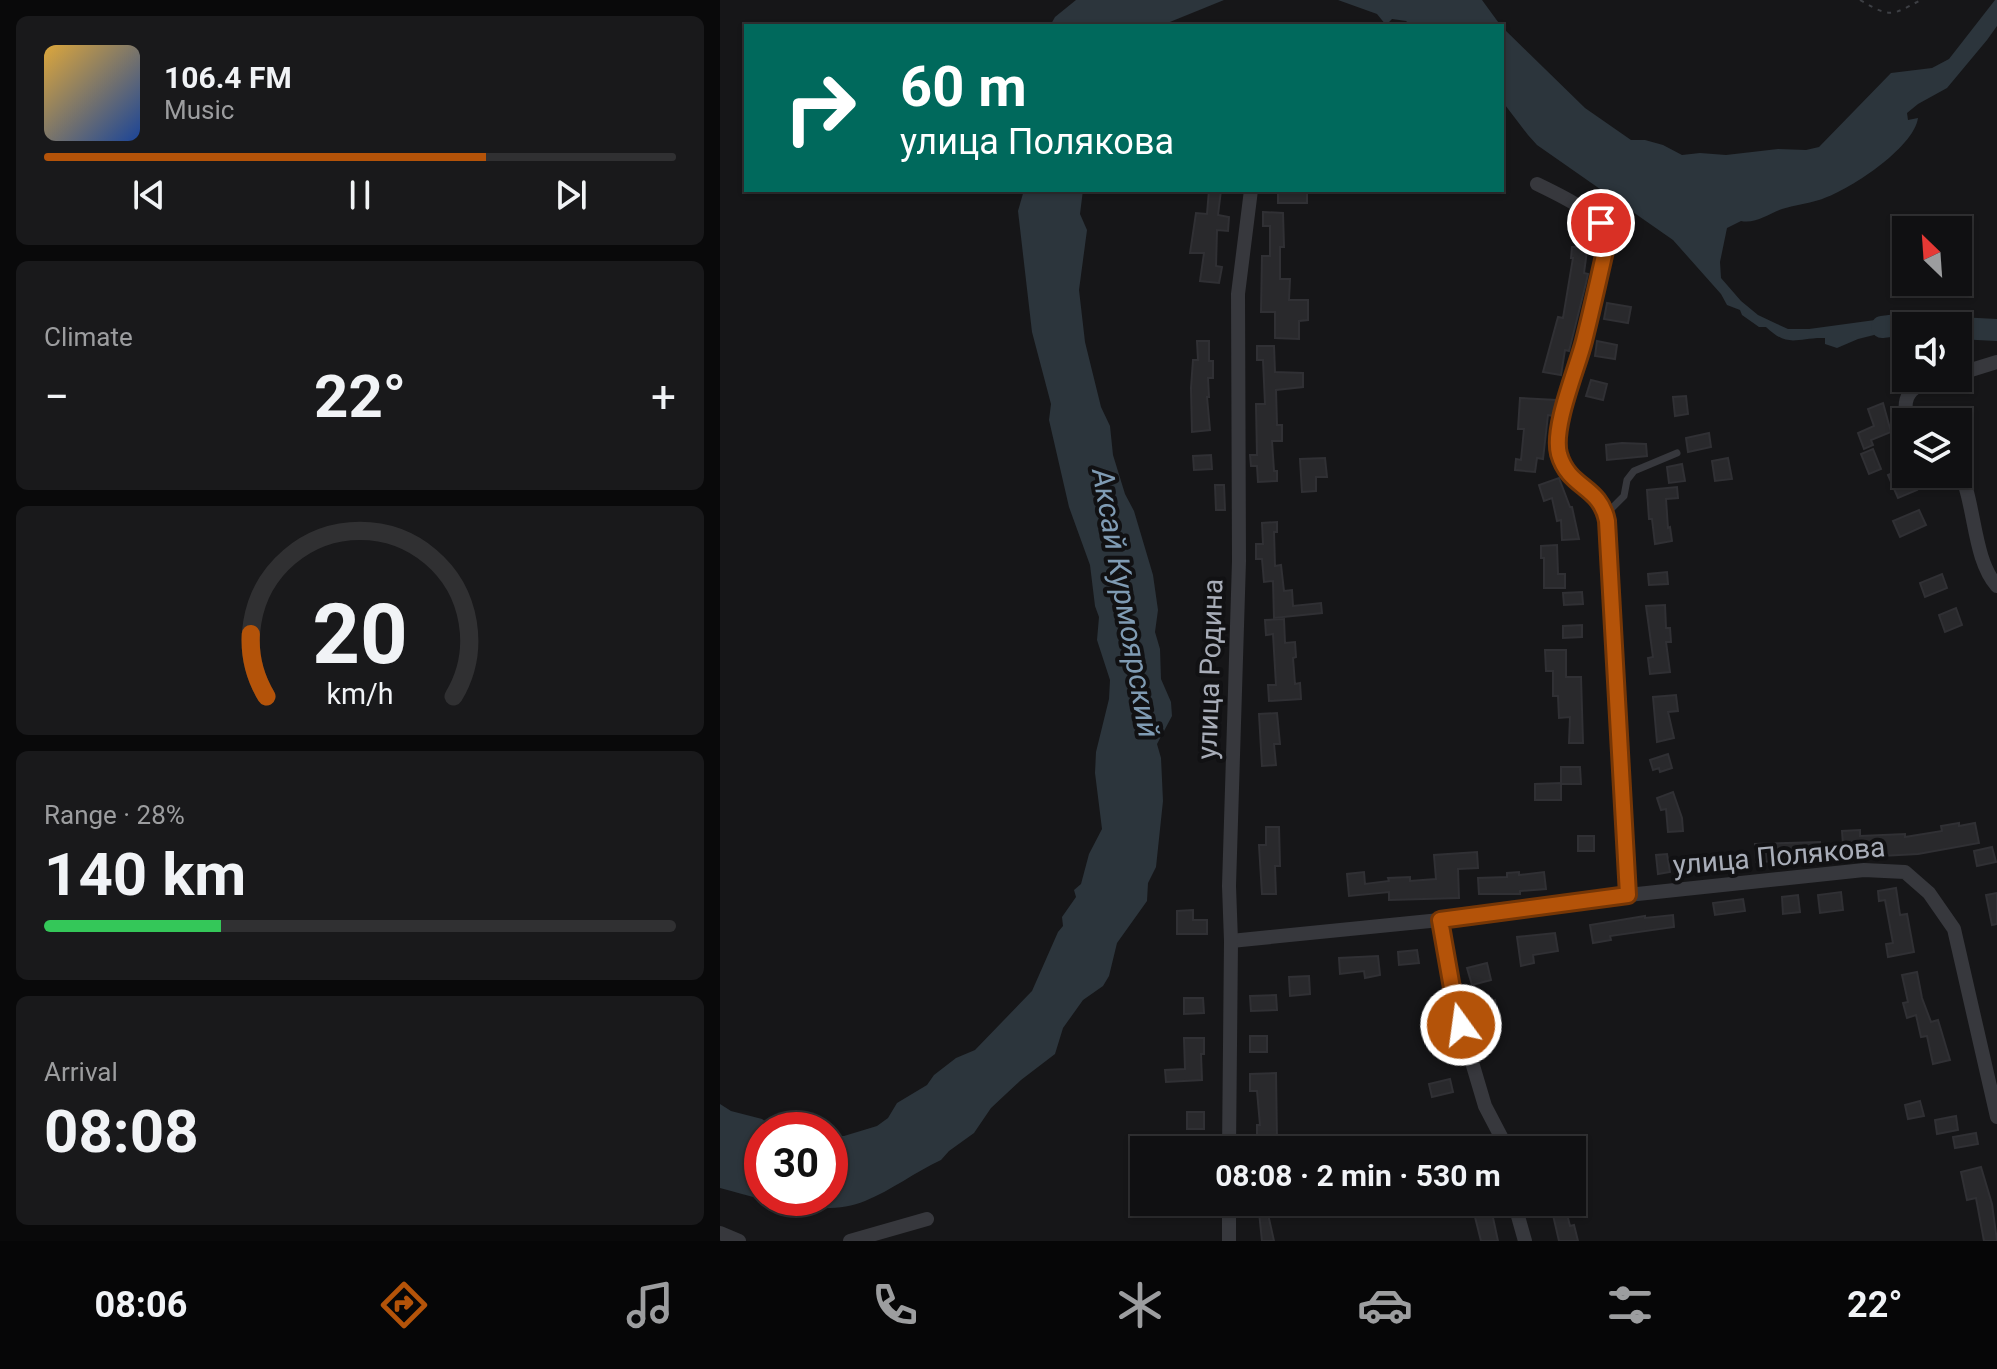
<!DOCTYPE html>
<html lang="en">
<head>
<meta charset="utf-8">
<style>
	:root { --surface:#101012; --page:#19191b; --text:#f1f3f6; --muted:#9c9d9f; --line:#303032; --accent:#b45309 }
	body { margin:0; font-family:Roboto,sans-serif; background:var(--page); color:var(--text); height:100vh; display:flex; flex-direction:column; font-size:30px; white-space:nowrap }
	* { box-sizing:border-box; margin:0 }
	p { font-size:26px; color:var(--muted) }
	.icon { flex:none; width:44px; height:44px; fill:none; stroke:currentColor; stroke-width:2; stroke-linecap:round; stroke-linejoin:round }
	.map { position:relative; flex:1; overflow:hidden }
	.drawer { display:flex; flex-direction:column; gap:16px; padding:16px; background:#09090a; width:720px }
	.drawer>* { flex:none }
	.banner { position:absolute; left:24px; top:24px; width:760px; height:168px; border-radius:0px; box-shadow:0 2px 6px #0004,0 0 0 2px var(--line); background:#00695c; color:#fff; overflow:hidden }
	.needle { width:52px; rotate:335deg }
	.buttons { position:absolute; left:1172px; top:216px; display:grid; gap:16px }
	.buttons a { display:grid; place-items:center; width:80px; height:80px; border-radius:0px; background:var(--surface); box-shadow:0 2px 6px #0004,0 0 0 2px var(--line); font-size:40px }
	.speed { position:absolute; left:24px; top:1112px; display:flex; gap:16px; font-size:40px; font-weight:700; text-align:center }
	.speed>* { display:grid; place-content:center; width:104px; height:104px; border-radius:50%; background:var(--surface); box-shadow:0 2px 6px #0004,0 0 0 2px var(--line); line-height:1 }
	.speed .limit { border:12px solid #d22; background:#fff; color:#111 }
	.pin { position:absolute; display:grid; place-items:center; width:68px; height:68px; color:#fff; margin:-34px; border:4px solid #fff; border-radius:50%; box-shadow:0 2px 8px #0007 }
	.me { position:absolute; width:88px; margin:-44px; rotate:346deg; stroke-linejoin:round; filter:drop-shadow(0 0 6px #0008) }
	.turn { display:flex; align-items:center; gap:28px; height:168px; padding:0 24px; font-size:36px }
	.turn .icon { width:104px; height:104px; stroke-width:2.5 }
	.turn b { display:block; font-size:56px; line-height:68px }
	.big { font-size:60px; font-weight:700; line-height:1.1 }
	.drawer .card { flex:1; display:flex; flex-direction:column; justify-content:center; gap:12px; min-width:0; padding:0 28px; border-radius:12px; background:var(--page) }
	.drawer .dial { align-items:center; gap:0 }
	.dial svg { height:208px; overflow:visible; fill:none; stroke:var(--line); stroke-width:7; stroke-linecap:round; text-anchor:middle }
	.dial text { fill:var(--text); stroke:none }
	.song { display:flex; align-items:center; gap:24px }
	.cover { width:96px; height:96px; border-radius:12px; background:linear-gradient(135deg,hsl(40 70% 55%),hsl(220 70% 35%)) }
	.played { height:8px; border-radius:4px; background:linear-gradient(90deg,var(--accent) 70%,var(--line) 70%) }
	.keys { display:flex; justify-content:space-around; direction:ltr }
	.heat { display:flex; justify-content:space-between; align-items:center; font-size:44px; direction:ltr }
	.charge { height:12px; border-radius:6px; background:linear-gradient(90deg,#34c759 28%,var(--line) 0) }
	.trip { position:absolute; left:410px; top:1136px; width:456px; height:80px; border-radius:0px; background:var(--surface); box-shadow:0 2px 6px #0004,0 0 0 2px var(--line); font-weight:700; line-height:80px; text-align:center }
	.dock { display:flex; height:128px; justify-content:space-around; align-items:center; background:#060607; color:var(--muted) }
	.dock .icon { width:56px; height:56px }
	.dock .current { color:var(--accent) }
	.dock b { font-size:36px; color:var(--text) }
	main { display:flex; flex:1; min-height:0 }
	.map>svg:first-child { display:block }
</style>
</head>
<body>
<main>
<section class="drawer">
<div class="card">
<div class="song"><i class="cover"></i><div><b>106.4 FM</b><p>Music</p></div></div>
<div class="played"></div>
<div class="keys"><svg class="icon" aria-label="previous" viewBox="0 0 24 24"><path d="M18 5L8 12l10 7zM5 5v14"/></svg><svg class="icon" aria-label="pause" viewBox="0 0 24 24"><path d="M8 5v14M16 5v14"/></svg><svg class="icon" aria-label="next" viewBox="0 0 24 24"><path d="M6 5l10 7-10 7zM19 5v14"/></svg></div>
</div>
<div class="card"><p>Climate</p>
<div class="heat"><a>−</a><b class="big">22°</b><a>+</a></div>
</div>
<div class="card dial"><svg viewBox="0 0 100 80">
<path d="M14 69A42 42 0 1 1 86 69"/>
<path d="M14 69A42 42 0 0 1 8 45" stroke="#b45309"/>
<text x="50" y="56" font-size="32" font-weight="700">20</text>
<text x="50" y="72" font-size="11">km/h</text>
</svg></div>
<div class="card"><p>Range · 28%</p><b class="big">140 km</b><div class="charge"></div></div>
<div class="card"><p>Arrival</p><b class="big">08:08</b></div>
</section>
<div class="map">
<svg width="1277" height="1241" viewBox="0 0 1277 1241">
	<rect width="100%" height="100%" fill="#161618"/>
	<g fill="#2c353c">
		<path d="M 356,0 L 504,0 L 440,26 L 330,26 L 335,17 Z"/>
		<path d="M 618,0 L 762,0 L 781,26 L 692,26 L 686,21 L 672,19 L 666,25 L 657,14 Z"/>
		<path d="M 1275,0 L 1277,0 L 1277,26 L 1267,40 L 1227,88 L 1198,104 L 1187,113 L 1188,120 L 1198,118 C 1194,148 1127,192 1099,200 C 1087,204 1074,205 1062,209 C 1048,214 1036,224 1021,221 L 1007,228 L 1000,262 L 1001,278 L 1021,301 L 1038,315 L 1057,324 L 1068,329 L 1089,329 L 1192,315 L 1190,326 L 1138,339 L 1117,348 L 1105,344 L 1105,338 C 1077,337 1069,349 1046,327 L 1039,327 L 1022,315 L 1020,310 L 1007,305 L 1001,294 L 953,240 L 817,145 L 808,135 L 782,101 L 782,27 L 865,108 L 911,140 L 925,140 L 943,145 L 962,155 L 980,153 L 1006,155 L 1058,149 L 1086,150 L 1099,147 L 1171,73 L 1212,68 L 1229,59 Z"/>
		<path d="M 304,190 L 363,190 L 360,214 L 367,230 L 359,290 L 365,342 L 381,407 L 390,426 L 393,455 L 405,494 L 414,511 L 433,575 L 438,610 L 435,632 L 440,649 L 441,679 L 451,702 L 452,716 L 437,744 L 441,758 L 443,801 L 436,867 L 428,883 L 427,901 L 397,943 L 389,976 L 383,986 L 363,1000 L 343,1028 L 335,1054 L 301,1080 L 271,1108 L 254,1133 L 229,1151 L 221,1160 C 195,1172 172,1190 145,1201 C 103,1219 42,1199 0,1188 L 0,1104 L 11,1111 L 42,1119 L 58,1130 L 42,1130 L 42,1198 L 110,1198 L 110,1136 L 124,1136 L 157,1126 L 168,1118 L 177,1103 L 207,1085 L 214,1075 L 236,1058 L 255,1050 L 312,991 L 338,932 L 343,926 L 342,917 L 356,897 L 354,890 L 361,884 L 369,854 L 382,829 L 375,773 L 376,752 L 389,699 L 390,680 L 377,640 L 379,617 L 375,606 L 370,565 L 349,507 L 329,420 L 331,404 L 312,332 L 298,211 Z"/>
	</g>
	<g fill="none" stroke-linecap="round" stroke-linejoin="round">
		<g stroke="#2c353c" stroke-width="22">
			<path d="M 1162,327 L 1186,324 L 1212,326"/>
			<path d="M 1238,328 L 1277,330"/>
		</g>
	</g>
	<g fill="#29292c" stroke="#303034" stroke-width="2">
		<path d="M 489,190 L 501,190 L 498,215 L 509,217 L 508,231 L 497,230 L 496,266 L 502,267 L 499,283 L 480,281 L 484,253 L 470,253 L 476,213 L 487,214 Z"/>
		<rect x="558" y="190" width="29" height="13"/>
		<path d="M 543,212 L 563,213 L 564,247 L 560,247 L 560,279 L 570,279 L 569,300 L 588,300 L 588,320 L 579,321 L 579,339 L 555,338 L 555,312 L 541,312 L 542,256 L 550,256 L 550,226 L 543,226 Z"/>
		<path d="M 858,227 L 870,228 L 864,273 L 868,274 L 866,283 L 849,351 L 845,350 L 841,375 L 823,372 L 838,317 L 843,318 L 853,258 L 851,258 L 852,247 L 856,247 Z"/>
		<path d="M 887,303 L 911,307 L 908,323 L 884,319 Z"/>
		<path d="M 477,341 L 489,341 L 489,361 L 493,361 L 493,378 L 488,378 L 489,397 L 487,397 L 490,430 L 472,432 L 471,388 L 473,360 L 478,360 Z"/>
		<path d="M 877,341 L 897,345 L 895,359 L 875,356 Z"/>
		<path d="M 537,346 L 554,346 L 555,372 L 583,373 L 583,387 L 556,390 L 557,425 L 562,425 L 562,441 L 552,441 L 554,471 L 557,471 L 557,481 L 538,482 L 537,466 L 531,466 L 530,455 L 537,455 L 536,404 L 545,404 L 543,360 L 537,360 Z"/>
		<path d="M 871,380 L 887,384 L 883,400 L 866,396 Z"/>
		<path d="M 966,396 L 968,414 L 955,416 L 953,397 Z"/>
		<path d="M 800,398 L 836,400 L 833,416 L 828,415 L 823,459 L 817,458 L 815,472 L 795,470 L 796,459 L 801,460 L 804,429 L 798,429 Z"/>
		<path d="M 1163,403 L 1171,432 L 1151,440 L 1153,445 L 1144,449 L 1138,433 L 1154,426 L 1148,409 Z"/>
		<path d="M 989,433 L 991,447 L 968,452 L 966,438 Z"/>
		<path d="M 902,443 L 926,444 L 927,456 L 887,460 L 886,445 Z"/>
		<path d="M 1153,449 L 1161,469 L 1149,474 L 1141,454 Z"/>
		<path d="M 491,455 L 492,469 L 474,470 L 473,456 Z"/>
		<path d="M 605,458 L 607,477 L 596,477 L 596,491 L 582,492 L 580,459 Z"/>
		<path d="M 1008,458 L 1012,479 L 995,481 L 992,461 Z"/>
		<path d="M 962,464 L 965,481 L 949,483 L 947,467 Z"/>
		<path d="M 1186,467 L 1186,474 L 1190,474 L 1197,490 L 1178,498 L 1168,475 Z"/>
		<path d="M 839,478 L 850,507 L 852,507 L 859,539 L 842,540 L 841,520 L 837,521 L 832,498 L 824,501 L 819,485 Z"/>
		<path d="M 495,485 L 504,485 L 505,510 L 496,510 Z"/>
		<path d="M 957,487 L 958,498 L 946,499 L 948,528 L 950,527 L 952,541 L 935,544 L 932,519 L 929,519 L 927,490 Z"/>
		<path d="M 1199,510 L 1206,525 L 1180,537 L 1173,521 Z"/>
		<path d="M 557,522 L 557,532 L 554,532 L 555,566 L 561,565 L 564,591 L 572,590 L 573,606 L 601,603 L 602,613 L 554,618 L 553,581 L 544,582 L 542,559 L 536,559 L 536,544 L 543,544 L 542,523 Z"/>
		<path d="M 837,545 L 838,574 L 845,574 L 845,588 L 824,588 L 824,558 L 821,558 L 821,546 Z"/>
		<path d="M 947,572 L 948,584 L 929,585 L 928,574 Z"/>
		<path d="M 1222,574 L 1227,588 L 1205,597 L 1200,583 Z"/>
		<path d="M 862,592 L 863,604 L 844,605 L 843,593 Z"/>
		<path d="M 945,605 L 946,628 L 950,628 L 951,642 L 946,642 L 950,672 L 930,674 L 928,658 L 933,657 L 926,606 Z"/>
		<path d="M 1236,608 L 1242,625 L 1225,632 L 1219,615 Z"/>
		<path d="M 564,619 L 565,643 L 575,642 L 576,657 L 573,658 L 575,684 L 580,683 L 581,699 L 549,701 L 548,685 L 556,685 L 553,634 L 546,635 L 545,620 Z"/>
		<path d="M 862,625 L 862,637 L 843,638 L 843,626 Z"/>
		<path d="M 825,650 L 846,650 L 846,677 L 861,677 L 863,743 L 849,743 L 850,717 L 839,718 L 838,696 L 833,696 L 833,671 L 826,671 Z"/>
		<path d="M 956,695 L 958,711 L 948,712 L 954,738 L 937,742 L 933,697 Z"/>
		<path d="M 557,713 L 560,744 L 554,744 L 556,765 L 542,766 L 539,714 Z"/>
		<path d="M 948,754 L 952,768 L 940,772 L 939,768 L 933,770 L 930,760 Z"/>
		<path d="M 841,767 L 860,767 L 861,784 L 841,784 Z"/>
		<path d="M 841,783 L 841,800 L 815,800 L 815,784 Z"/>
		<path d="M 953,792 L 962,818 L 963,831 L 948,832 L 946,809 L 941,810 L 937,798 Z"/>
		<path d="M 1239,823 L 1239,826 L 1255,823 L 1259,843 L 1198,854 L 1124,858 L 1122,831 L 1140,830 L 1140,836 L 1185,834 L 1185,837 L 1222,831 L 1221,826 Z"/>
		<path d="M 546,827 L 559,827 L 560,866 L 555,866 L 556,894 L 542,894 L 539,845 L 546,845 Z"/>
		<rect x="858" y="836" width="16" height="15"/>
		<path d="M 1100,842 L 1100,859 L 1036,862 L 1035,844 Z"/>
		<path d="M 1272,847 L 1276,862 L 1257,866 L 1254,851 Z"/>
		<path d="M 757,852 L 758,868 L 738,869 L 739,898 L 669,900 L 669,892 L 629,896 L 627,874 L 644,872 L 645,884 L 669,881 L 668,878 L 690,877 L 690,881 L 716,879 L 714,855 Z"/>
		<path d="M 947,854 L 950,872 L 938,874 L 936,855 Z"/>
		<path d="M 799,872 L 799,875 L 824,872 L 826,889 L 800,891 L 800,894 L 759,894 L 758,878 L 787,877 L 787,873 Z"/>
		<path d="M 1176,888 L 1180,915 L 1187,914 L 1194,952 L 1168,957 L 1166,944 L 1173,943 L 1165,900 L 1159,901 L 1158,891 Z"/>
		<path d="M 1121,892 L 1123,910 L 1100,913 L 1098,895 Z"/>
		<path d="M 1277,893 L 1277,924 L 1272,925 L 1266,895 Z"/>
		<path d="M 1078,895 L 1080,912 L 1063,914 L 1062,897 Z"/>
		<path d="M 1023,899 L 1025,911 L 995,915 L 993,903 Z"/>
		<path d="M 473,910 L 473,920 L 487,920 L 487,934 L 457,934 L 457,911 Z"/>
		<path d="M 953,915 L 954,927 L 890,936 L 891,940 L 873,943 L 870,925 L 925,916 L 925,918 Z"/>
		<path d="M 835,933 L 838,951 L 813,955 L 814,963 L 801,966 L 797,937 Z"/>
		<path d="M 697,950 L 699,963 L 679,965 L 678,952 Z"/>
		<path d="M 658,956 L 660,975 L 645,978 L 644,971 L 620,974 L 619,958 Z"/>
		<path d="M 767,963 L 771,980 L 752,985 L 747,968 Z"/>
		<path d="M 1197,972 L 1202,998 L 1211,1022 L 1218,1020 L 1230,1060 L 1213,1064 L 1207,1036 L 1201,1037 L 1196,1015 L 1187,1018 L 1183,1003 L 1188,1002 L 1182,975 Z"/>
		<path d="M 589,976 L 590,994 L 570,996 L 569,977 Z"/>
		<path d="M 556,995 L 557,1010 L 531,1011 L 530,996 Z"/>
		<path d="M 464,998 L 483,998 L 484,1013 L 464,1014 Z"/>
		<path d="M 775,1000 L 778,1011 L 769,1013 L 770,1019 L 761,1022 L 757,1005 Z"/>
		<rect x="530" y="1036" width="17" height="16"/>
		<path d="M 464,1038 L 484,1038 L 484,1054 L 481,1054 L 482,1080 L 446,1082 L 445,1070 L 465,1069 Z"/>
		<path d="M 556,1073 L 557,1142 L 546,1142 L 546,1136 L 537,1136 L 537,1125 L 540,1125 L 537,1091 L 530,1091 L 530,1074 Z"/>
		<path d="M 730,1079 L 733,1092 L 712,1097 L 709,1084 Z"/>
		<path d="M 1200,1101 L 1204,1116 L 1188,1119 L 1185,1105 Z"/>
		<rect x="467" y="1112" width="17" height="17"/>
		<path d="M 1236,1116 L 1238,1130 L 1217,1134 L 1215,1120 Z"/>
		<path d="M 1256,1133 L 1258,1144 L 1235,1148 L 1233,1137 Z"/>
		<path d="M 1261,1167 L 1272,1204 L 1277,1241 L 1264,1241 L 1256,1198 L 1247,1200 L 1241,1172 Z"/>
		<path d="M 538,1202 L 552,1202 L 553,1214 L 548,1214 L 554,1241 L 542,1241 Z"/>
		<path d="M 830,1202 L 844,1202 L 850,1226 L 854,1225 L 858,1241 L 839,1241 Z"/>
		<path d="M 772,1213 L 778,1241 L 761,1241 L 755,1217 Z"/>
	</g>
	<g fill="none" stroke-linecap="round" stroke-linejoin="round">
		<path stroke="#3d3f44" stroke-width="2" stroke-dasharray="4 6" stroke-linecap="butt" d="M 1140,0 C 1171,18 1170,16 1201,0"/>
		<path stroke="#37383d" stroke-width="7" d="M 886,514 L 904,496 L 907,480 L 914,471 L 957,453"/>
		<g stroke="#37383d" stroke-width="14">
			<path d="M 817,184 C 844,197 871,210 889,233 L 837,439 C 839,453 841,466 850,477 C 867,496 881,492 887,521 L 908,895"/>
			<path d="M 1238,374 L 1277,362"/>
			<path d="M 1188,422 C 1179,392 1195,384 1222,378"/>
			<path d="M 1238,468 C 1256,502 1252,558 1277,586"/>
			<path d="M 720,920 L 735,1005 L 765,1106 L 788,1150"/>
			<path d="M 511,941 L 720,920 L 908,895 L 1144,870 L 1185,872 L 1209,893 L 1234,929 L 1277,1117"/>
			<path d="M 509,1150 L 511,941 L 509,886 L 519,561 L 518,294 L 531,190"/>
			<path d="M 509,1202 L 509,1241"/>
			<path d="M 794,1202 L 805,1241"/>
			<path d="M 0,1233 L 19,1241"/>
			<path d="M 130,1241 L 207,1219"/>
		</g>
	</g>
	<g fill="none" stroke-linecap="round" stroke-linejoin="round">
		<g stroke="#753606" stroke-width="20">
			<path id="route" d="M 741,1025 L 735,1005 L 720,920 L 908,895 L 887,521 C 880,485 849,489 839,454 C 832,427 857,369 864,341 C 873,305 881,269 889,233 L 881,223"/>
		</g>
		<use href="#route" stroke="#b45309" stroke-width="14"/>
	</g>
	<g text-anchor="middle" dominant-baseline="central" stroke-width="8" stroke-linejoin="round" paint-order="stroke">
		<g font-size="28" fill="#a8adb8" stroke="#111113">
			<text transform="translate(490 669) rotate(-88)">улица Родина</text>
			<text transform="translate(1059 856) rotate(-5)">улица Полякова</text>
		</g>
		<g font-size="30" font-style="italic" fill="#7f9bb3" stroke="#111113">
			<text transform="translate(406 603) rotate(80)">Аксай Курмоярский</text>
		</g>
	</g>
</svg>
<div class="buttons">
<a><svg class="needle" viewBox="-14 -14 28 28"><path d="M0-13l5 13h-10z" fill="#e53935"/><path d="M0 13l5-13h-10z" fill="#9c9d9f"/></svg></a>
<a><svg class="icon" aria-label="sound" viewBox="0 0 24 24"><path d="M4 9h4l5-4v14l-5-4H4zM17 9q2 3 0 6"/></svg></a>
<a><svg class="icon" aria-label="layers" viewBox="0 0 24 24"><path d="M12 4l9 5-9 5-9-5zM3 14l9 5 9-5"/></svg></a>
</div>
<div class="speed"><div class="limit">30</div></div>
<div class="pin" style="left:881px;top:223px;background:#d93025"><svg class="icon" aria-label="arrive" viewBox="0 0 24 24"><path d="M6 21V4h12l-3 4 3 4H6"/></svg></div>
<svg class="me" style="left:741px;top:1025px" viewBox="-20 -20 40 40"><circle r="17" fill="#b45309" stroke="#fff" stroke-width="3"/><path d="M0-11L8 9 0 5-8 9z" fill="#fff"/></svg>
<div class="trip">08:08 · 2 min · 530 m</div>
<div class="banner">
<div class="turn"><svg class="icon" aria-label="right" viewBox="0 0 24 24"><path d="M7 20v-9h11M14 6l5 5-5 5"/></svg><div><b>60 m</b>улица Полякова</div></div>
</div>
</div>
</main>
<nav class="dock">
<b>08:06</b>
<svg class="icon current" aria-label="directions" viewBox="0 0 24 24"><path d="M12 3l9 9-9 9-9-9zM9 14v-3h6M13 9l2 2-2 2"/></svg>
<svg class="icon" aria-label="music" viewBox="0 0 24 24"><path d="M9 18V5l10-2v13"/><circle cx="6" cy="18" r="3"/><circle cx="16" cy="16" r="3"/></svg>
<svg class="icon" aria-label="phone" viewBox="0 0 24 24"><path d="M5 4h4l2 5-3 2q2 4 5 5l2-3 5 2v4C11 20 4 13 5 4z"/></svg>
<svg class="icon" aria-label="climate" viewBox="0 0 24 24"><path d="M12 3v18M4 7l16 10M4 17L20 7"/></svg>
<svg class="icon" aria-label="car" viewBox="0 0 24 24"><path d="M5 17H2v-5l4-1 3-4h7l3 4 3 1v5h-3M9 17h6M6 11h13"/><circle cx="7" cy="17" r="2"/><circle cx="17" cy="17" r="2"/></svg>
<svg class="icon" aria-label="filters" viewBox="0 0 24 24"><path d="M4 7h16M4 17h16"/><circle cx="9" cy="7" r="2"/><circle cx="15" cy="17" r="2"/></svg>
<b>22°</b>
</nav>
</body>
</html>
